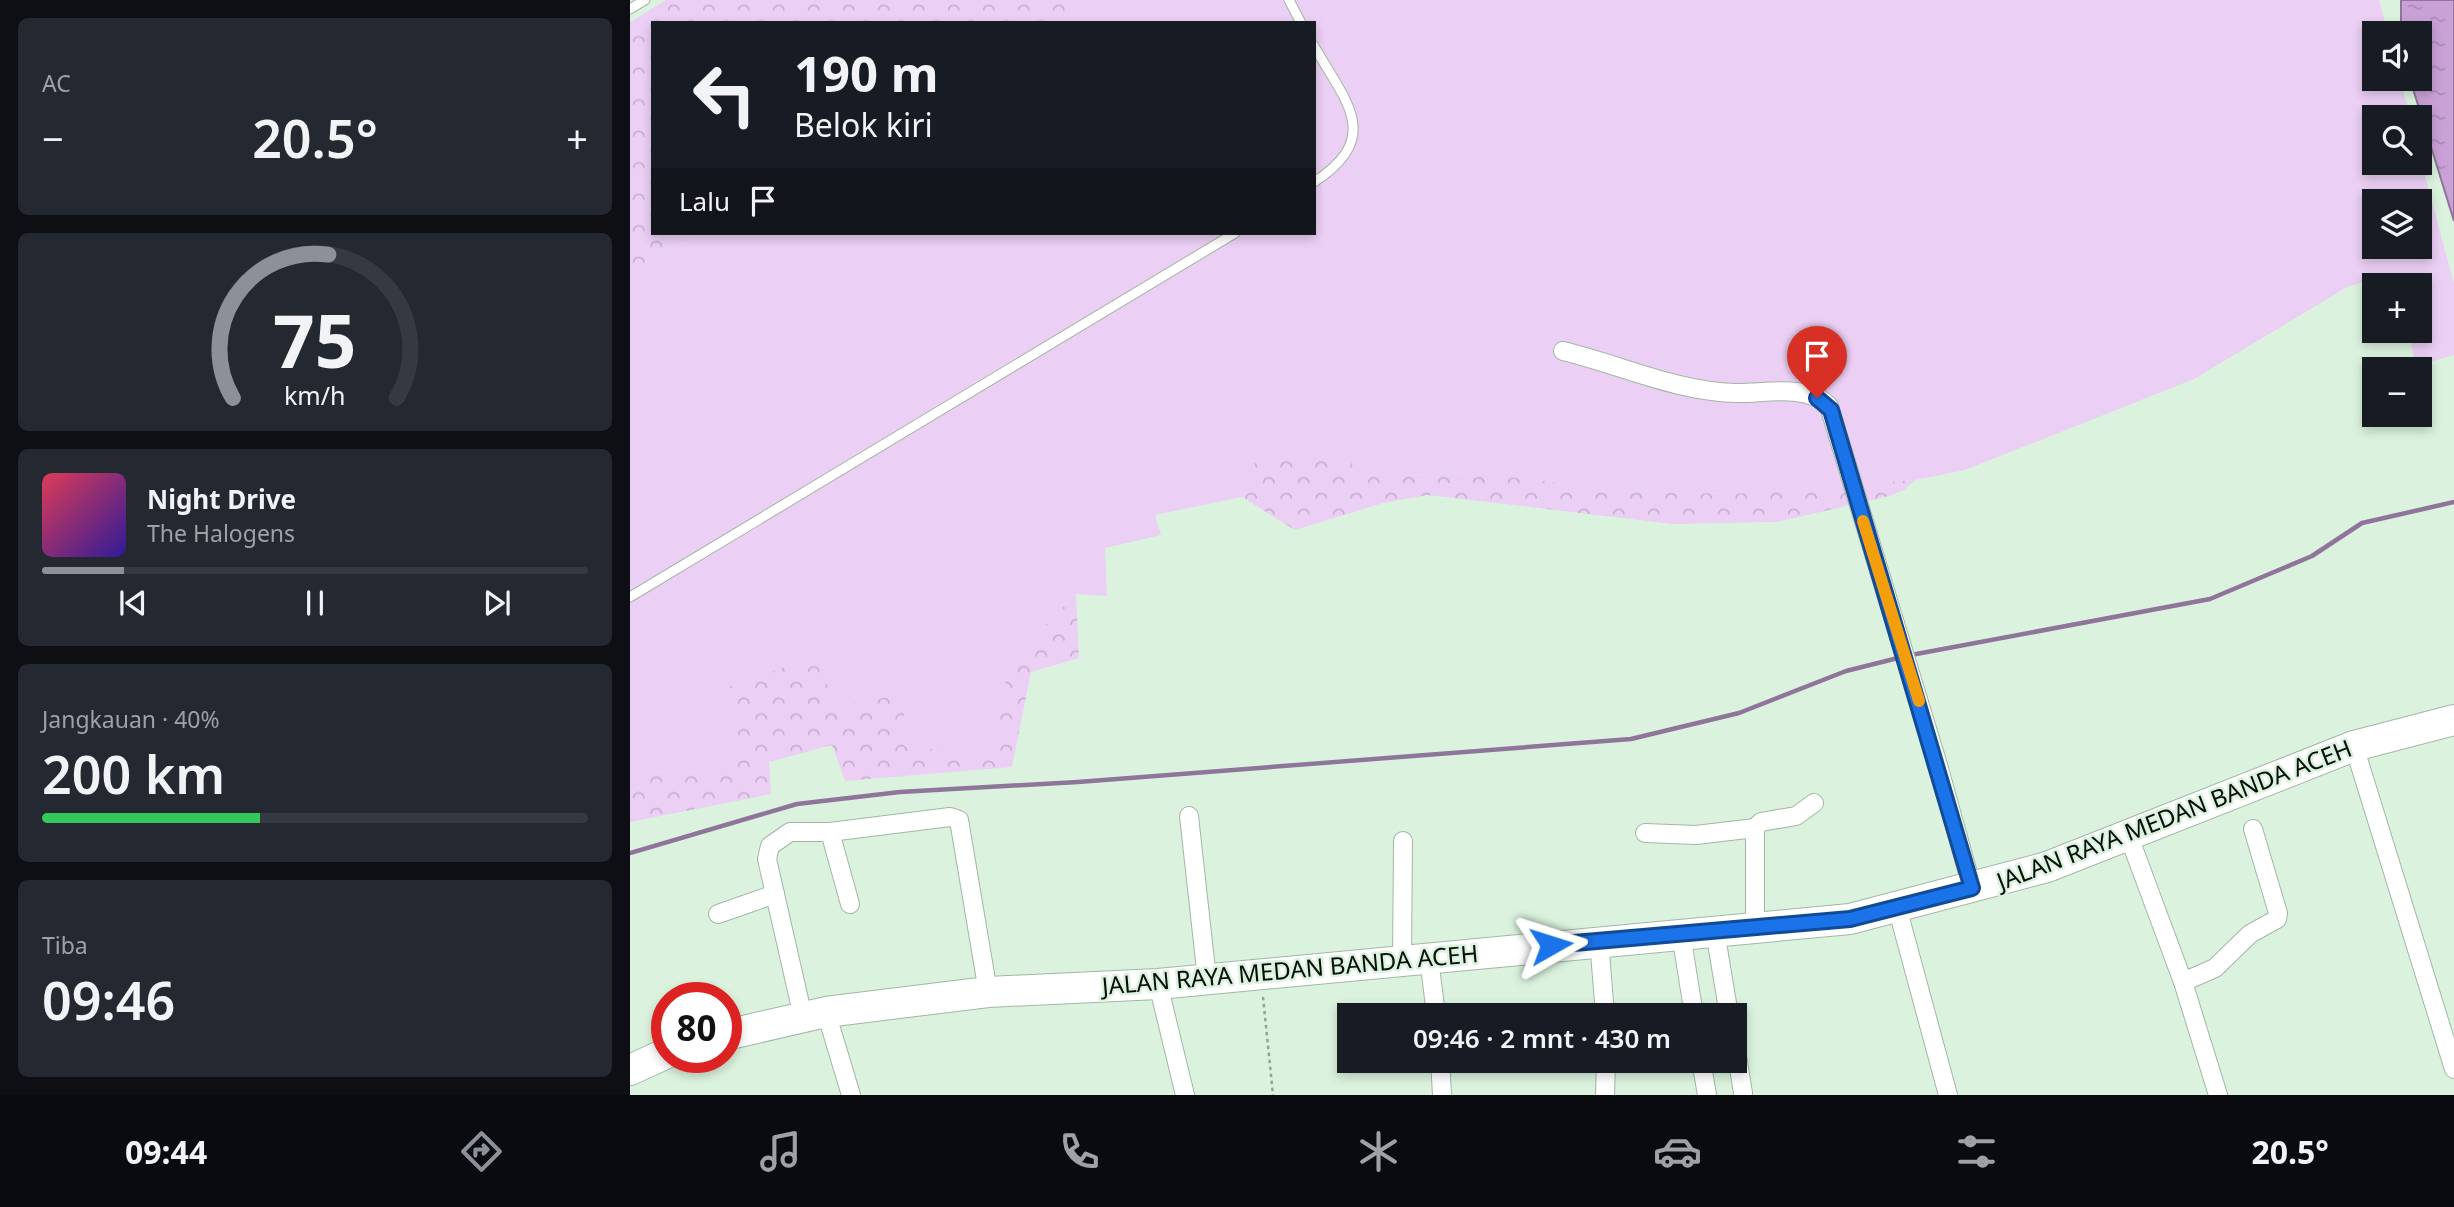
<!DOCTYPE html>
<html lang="id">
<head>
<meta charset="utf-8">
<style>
	:root { --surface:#171b24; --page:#242831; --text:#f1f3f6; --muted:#9ea1a6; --line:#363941; --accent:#8c9099 }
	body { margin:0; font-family:"Noto Sans",sans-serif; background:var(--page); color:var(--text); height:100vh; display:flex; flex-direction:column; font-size:26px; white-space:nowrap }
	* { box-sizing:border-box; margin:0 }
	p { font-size:23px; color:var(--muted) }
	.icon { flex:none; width:38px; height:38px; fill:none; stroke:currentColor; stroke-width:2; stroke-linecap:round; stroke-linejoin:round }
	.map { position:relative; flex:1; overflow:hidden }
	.details { display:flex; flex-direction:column; gap:18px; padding:18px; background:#0d0f14; width:630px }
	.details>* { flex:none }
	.hud { position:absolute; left:21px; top:21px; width:665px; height:214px; border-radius:0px; box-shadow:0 4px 10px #0003; background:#171b24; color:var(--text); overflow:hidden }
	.controls { position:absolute; left:1732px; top:21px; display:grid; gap:14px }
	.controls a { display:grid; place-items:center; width:70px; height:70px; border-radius:0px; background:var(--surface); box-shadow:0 4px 10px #0003; font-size:35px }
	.speed { position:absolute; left:21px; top:982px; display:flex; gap:14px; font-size:35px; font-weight:700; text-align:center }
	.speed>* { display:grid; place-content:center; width:91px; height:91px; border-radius:50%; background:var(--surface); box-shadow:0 4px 10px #0003; line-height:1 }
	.speed .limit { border:10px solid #d22; background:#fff; color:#111 }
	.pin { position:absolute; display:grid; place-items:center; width:60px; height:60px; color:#fff; margin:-72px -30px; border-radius:50% 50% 50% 0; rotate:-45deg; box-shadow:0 0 7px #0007 }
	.pin .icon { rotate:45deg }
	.me { position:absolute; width:77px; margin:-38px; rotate:84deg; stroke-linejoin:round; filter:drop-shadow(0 0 5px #0008) }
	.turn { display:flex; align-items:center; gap:24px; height:147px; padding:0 28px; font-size:32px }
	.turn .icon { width:91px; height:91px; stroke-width:2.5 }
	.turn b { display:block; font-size:49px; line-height:60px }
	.then { display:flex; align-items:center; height:66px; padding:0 28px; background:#0003; gap:14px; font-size:26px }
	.big { font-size:52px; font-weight:600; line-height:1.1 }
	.details .widget { flex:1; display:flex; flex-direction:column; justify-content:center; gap:10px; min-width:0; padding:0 24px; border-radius:10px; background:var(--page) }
	.details .dial { align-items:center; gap:0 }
	.dial svg { height:182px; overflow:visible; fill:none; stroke:var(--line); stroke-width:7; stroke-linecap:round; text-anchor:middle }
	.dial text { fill:var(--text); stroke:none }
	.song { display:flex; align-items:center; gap:21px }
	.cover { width:84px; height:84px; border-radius:10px; background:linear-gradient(135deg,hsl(350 70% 55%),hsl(250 70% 35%)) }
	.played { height:7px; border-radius:4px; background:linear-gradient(90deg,var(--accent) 15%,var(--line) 15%) }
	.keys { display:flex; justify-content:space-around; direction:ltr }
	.heat { display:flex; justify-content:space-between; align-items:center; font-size:38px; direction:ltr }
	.charge { height:10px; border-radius:5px; background:linear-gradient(90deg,#34c759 40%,var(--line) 0) }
	.trip { position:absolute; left:707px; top:1003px; width:410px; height:70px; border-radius:0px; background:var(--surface); box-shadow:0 4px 10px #0003; font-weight:600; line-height:70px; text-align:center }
	.dock { display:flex; height:112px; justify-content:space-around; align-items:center; background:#090b0e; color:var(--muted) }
	.dock .icon { width:49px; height:49px }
	.dock .selected { color:var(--accent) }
	.dock b { font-size:32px; color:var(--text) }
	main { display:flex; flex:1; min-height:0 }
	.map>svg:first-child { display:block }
</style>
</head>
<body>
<main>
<section class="details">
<div class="widget"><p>AC</p>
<div class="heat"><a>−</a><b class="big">20.5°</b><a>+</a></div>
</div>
<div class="widget dial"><svg viewBox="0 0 100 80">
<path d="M14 69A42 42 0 1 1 86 69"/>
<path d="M14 69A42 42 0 0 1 56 6" stroke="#8c9099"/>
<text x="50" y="56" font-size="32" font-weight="700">75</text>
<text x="50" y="72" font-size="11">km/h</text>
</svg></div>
<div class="widget">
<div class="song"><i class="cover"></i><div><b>Night Drive</b><p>The Halogens</p></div></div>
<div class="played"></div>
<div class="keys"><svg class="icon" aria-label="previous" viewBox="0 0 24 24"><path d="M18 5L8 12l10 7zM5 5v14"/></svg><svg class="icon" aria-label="pause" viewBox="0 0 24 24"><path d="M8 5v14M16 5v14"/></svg><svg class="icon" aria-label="next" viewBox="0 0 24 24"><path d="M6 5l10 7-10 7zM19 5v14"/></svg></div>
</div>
<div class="widget"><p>Jangkauan · 40%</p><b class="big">200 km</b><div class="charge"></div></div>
<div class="widget"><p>Tiba</p><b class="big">09:46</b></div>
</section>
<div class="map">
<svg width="1824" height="1095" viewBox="0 0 1824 1095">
	<defs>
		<pattern id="forest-crowns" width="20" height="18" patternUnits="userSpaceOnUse" patternTransform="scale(1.75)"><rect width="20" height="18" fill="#ebcff4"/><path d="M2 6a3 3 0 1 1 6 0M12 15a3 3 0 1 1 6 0" fill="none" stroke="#c8b1d0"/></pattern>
		<pattern id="water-ripples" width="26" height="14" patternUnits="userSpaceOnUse" patternTransform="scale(1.75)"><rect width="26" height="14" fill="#caa1d7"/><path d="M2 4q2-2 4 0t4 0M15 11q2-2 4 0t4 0" fill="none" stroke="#ac89b7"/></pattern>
	</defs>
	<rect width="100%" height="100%" fill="#dbf3de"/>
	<path fill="#ebcff4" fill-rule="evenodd" d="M 462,0 L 1749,0 L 1758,33 L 1745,33 L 1745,79 L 1770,79 L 1780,117 L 1745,117 L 1745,163 L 1790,163 L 1790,157 L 1824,284 L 1824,355 L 1786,366 L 1778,331 L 1790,331 L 1790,285 L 1756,285 L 1749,277 L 1717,287 L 1564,379 L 1335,470 L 1285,480 L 1103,494 L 996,491 L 847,473 L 724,476 L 613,469 L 612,497 L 525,515 L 531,535 L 475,548 L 477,596 L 446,594 L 378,663 L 363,758 L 274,746 L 273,695 L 205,708 L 186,656 L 117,758 L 92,770 L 20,773 L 0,798 L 0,274 L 69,233 L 684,233 L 684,23 L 424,23 ZM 1745,201 L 1790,201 L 1790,247 L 1745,247 Z"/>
	<g fill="url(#forest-crowns)">
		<path d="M 36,0 L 462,0 L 424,23 L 23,23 L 23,233 L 69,233 L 0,274 L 0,22 Z"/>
		<path d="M 646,454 L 721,459 L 725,476 L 847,473 L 996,491 L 1103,494 L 1285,480 L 1274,490 L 1259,496 L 1147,522 L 1043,524 L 798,495 L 753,503 L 665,530 L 612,497 L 613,469 Z"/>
		<path d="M 446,594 L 449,658 L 401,672 L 382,767 L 215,781 L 202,745 L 139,762 L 141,794 L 0,822 L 0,798 L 20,773 L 91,770 L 116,758 L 93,689 L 187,656 L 205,707 L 274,694 L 274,746 L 363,757 L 378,663 Z"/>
	</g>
	<path fill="url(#water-ripples)" stroke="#8f7599" stroke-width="2" d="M 1771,0 L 1824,0 L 1824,221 L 1780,79 L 1790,79 L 1790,33 L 1771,33 Z"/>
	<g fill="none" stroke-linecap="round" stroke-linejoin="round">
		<g stroke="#8f7599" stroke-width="4.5">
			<path d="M 1281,655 L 1580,599 L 1682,556 L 1732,523 L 1824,502"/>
			<path d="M 0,853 L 167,804 L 270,792 L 448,782 L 1001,739 L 1109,713 L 1216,671 L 1272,657"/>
		</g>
		<g stroke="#a1b7a4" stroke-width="11">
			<g id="service">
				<path d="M 659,0 L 671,23"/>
				<path d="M 0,9 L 15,0"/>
				<path d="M 684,46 C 715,101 754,137 684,182"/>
				<path d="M 0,597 L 605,233"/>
			</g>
		</g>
		<g stroke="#a1b7a4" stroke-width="20">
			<g id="minor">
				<path d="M 933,351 C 991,365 1045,391 1105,393 C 1133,394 1176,383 1199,406 L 1308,765 L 1342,888"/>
				<path d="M 1724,746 L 1824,1069"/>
				<path d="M 559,816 L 577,979"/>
				<path d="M 200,832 L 320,817 L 329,820 L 358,992"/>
				<path d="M 1015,833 L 1066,835 L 1125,828"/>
				<path d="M 1498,834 L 1553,982 L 1588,1095"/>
				<path d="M 1267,907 L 1318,1095"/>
				<path d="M 88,914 L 145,894"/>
				<path d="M 1125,928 L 1125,828 L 1131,822 L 1166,816 L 1184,803"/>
				<path d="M 1085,931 L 1099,1015"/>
				<path d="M 1051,934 L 1064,1015"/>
				<path d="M 969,940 L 975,1015"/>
				<path d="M 799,958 L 806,1015"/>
				<path d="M 772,961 L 773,841"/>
				<path d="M 1553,982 L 1585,968 L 1620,934 L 1647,919 L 1648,913 L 1623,829"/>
				<path d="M 528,984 L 555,1095"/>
				<path d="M 196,1012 L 221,1095"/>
				<path d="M 173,1017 L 137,859 L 140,846 L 160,832 L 200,832 L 220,904"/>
				<path d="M 1104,1037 L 1113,1093"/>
				<path d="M 810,1060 L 812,1095"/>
				<path d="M 1071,1060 L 1077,1095"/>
				<path d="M 975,1095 L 976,1060"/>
			</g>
		</g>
		<g stroke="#a1b7a4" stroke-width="32">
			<g id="trunk">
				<path d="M 96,1035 L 196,1012 L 358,992 L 528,984 L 1220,919 L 1417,867 L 1724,746 L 1824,720"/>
				<path d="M 0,1070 L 37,1053"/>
			</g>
		</g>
		<path stroke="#92a494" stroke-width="2.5" stroke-dasharray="3.5 3.5" stroke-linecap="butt" d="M 633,997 L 643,1095"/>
		<use href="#service" stroke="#fff" stroke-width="9"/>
		<use href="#minor" stroke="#fff" stroke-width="18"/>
		<use href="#trunk" stroke="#fff" stroke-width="30"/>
	</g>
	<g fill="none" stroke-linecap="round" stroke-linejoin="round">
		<g stroke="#114b97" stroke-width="18">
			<path id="route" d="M 921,945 L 1220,919 L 1342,888 L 1201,410 L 1187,398"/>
		</g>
		<use href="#route" stroke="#1a73e8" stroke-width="12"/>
		<path stroke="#f59e0b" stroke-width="12" d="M 1233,521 L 1289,701"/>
	</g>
	<g text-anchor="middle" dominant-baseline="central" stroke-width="5" stroke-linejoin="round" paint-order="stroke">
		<g font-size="24" fill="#060e07" stroke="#dbf3de">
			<text transform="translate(1544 814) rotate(-21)">JALAN RAYA MEDAN BANDA ACEH</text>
			<text transform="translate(660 969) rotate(-5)">JALAN RAYA MEDAN BANDA ACEH</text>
		</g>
	</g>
</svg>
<div class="controls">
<a><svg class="icon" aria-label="sound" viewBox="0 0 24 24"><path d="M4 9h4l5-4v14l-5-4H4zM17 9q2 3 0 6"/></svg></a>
<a><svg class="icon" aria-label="search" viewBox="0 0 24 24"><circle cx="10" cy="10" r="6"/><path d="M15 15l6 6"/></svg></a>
<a><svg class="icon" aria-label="layers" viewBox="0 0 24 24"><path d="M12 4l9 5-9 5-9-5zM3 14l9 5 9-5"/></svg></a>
<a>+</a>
<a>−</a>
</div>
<div class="speed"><div class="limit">80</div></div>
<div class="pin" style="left:1187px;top:398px;background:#d93025"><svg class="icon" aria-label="arrive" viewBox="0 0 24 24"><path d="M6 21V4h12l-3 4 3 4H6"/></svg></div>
<svg class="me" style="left:921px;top:945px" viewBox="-20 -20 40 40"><path d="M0-17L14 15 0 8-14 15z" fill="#1a73e8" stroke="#fff" stroke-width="4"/></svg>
<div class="trip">09:46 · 2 mnt · 430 m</div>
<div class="hud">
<div class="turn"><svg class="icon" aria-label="left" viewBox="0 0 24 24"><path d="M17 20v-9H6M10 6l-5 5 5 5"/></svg><div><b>190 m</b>Belok kiri</div></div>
<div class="then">Lalu<svg class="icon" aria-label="arrive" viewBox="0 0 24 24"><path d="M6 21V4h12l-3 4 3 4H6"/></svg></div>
</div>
</div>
</main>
<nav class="dock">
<b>09:44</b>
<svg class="icon selected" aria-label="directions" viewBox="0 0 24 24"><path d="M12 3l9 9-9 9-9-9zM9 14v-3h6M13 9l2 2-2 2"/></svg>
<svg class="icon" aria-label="music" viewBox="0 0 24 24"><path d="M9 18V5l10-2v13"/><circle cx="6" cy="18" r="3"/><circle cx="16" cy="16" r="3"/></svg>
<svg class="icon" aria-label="phone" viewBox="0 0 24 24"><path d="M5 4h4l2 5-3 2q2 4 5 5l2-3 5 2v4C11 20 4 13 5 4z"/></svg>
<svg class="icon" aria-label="climate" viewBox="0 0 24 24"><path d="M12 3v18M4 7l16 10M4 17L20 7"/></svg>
<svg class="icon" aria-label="car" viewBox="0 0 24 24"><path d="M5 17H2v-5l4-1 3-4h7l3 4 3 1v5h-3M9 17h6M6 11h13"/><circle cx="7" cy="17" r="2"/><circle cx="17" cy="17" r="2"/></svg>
<svg class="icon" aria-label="filters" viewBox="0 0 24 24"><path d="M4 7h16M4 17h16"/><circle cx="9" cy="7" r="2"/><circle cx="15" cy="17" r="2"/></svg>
<b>20.5°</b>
</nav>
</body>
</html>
